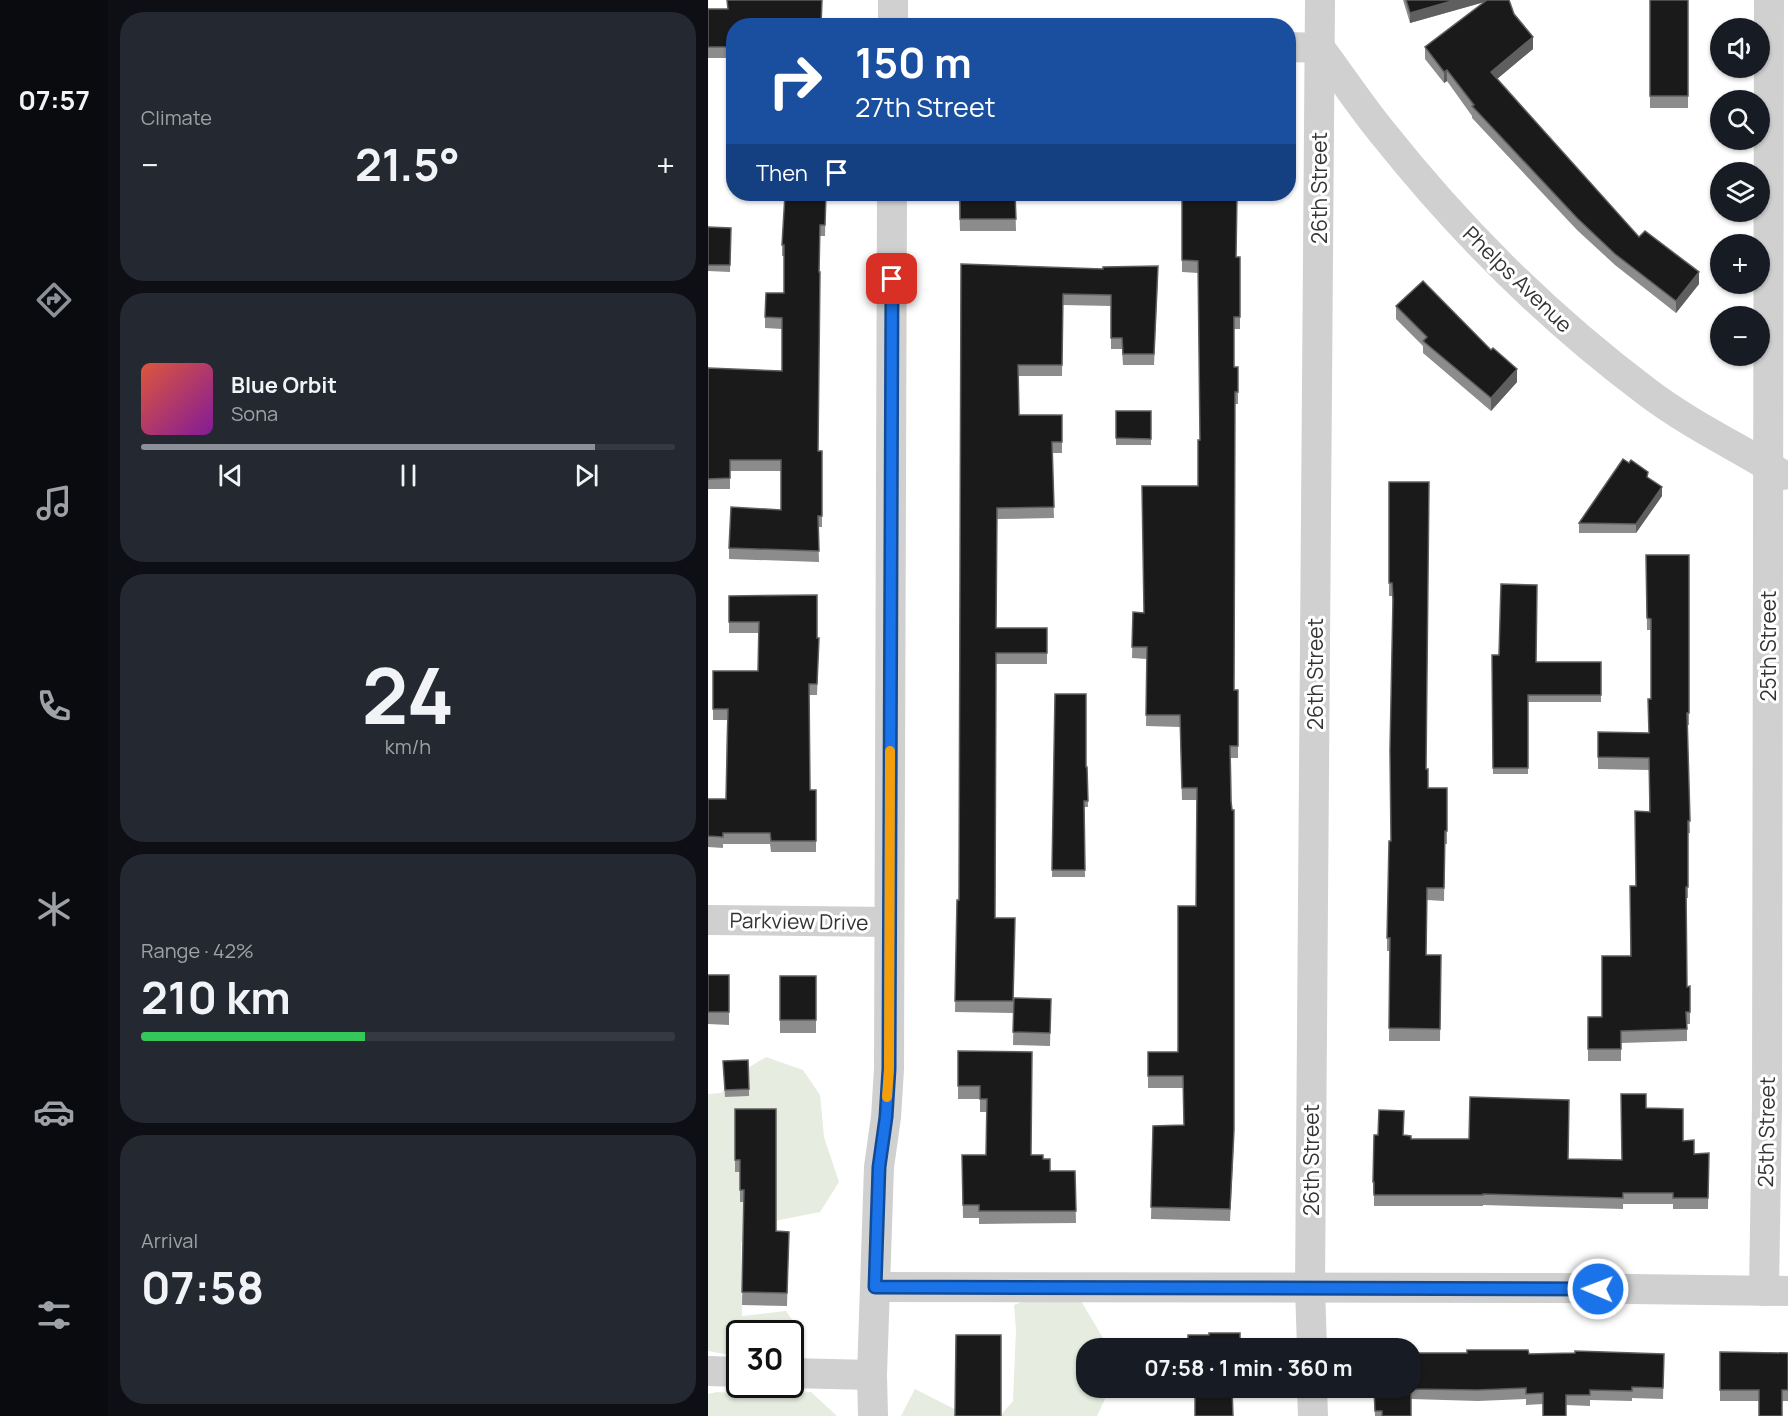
<!DOCTYPE html>
<html lang="en">
<head>
<meta charset="utf-8">
<style>
	:root { --surface:#171b24; --page:#242831; --text:#f1f3f6; --muted:#9ea1a6; --line:#363941; --accent:#8c9099 }
	body { margin:0; font-family:Manrope,sans-serif; background:var(--page); color:var(--text); height:100vh; display:flex; flex-direction:column; font-size:22px; white-space:nowrap }
	* { box-sizing:border-box; margin:0 }
	p { font-size:20px; color:var(--muted) }
	.icon { flex:none; width:33px; height:33px; fill:none; stroke:currentColor; stroke-width:2; stroke-linecap:round; stroke-linejoin:round }
	.map { position:relative; flex:1; overflow:hidden }
	.drawer { display:flex; flex-direction:column; gap:12px; padding:12px; background:#0d0f14; width:600px }
	.drawer>* { flex:none }
	.top-card { position:absolute; left:18px; top:18px; width:570px; height:183px; border-radius:24px; box-shadow:0 2px 4px #0004; background:#1a4fa0; color:#fff; overflow:hidden }
	.tools { position:absolute; left:1002px; top:18px; display:grid; gap:12px }
	.tools a { display:grid; place-items:center; width:60px; height:60px; border-radius:50%; background:var(--surface); box-shadow:0 2px 4px #0004; font-size:30px }
	.speed { position:absolute; left:18px; top:1320px; display:flex; gap:12px; font-size:30px; font-weight:700; text-align:center }
	.speed>* { display:grid; place-content:center; width:78px; height:78px; border-radius:50%; background:var(--surface); box-shadow:0 2px 4px #0004; line-height:1 }
	.speed .limit { border:3px solid #111; border-radius:9px; background:#fff; color:#111 }
	.pin { position:absolute; display:grid; place-items:center; width:51px; height:51px; color:#fff; margin:-26px; border-radius:12px; box-shadow:0 3px 9px #0006 }
	.me { position:absolute; width:66px; margin:-33px; rotate:271deg; stroke-linejoin:round; filter:drop-shadow(0 0 4px #0008) }
	.turn { display:flex; align-items:center; gap:21px; height:126px; padding:0 30px; font-size:27px }
	.turn .icon { width:78px; height:78px; stroke-width:2.5 }
	.turn b { display:block; font-size:42px; line-height:51px }
	.then { display:flex; align-items:center; height:57px; padding:0 30px; background:#0003; gap:12px; font-size:22px }
	.big { font-size:45px; font-weight:700; line-height:1.1 }
	.drawer .widget { flex:1; display:flex; flex-direction:column; justify-content:center; gap:9px; min-width:0; padding:0 21px; border-radius:24px; background:var(--page) }
	.drawer .dial { align-items:center; gap:0 }
	.dial b { font-size:78px; line-height:1 }
	.song { display:flex; align-items:center; gap:18px }
	.cover { width:72px; height:72px; border-radius:9px; background:linear-gradient(135deg,hsl(10 70% 55%),hsl(290 70% 35%)) }
	.played { height:6px; border-radius:3px; background:linear-gradient(90deg,var(--accent) 85%,var(--line) 85%) }
	.keys { display:flex; justify-content:space-around; direction:ltr }
	.heat { display:flex; justify-content:space-between; align-items:center; font-size:33px; direction:ltr }
	.charge { height:9px; border-radius:4px; background:linear-gradient(90deg,#34c759 42%,var(--line) 0) }
	.trip { position:absolute; left:368px; top:1338px; width:345px; height:60px; border-radius:24px; background:var(--surface); box-shadow:0 2px 4px #0004; font-weight:700; line-height:60px; text-align:center }
	main { display:flex; flex:1; min-height:0 }
	.dock { display:flex; flex-direction:column; width:108px; justify-content:space-around; align-items:center; background:#090b0e; color:var(--muted) }
	.dock .icon { width:42px; height:42px }
	.dock .on { color:var(--accent) }
	.dock b { font-size:27px; color:var(--text) }
	.map>svg:first-child { display:block }
</style>
</head>
<body>
<main>
<nav class="dock">
<b>07:57</b>
<svg class="icon on" aria-label="directions" viewBox="0 0 24 24"><path d="M12 3l9 9-9 9-9-9zM9 14v-3h6M13 9l2 2-2 2"/></svg>
<svg class="icon" aria-label="music" viewBox="0 0 24 24"><path d="M9 18V5l10-2v13"/><circle cx="6" cy="18" r="3"/><circle cx="16" cy="16" r="3"/></svg>
<svg class="icon" aria-label="phone" viewBox="0 0 24 24"><path d="M5 4h4l2 5-3 2q2 4 5 5l2-3 5 2v4C11 20 4 13 5 4z"/></svg>
<svg class="icon" aria-label="climate" viewBox="0 0 24 24"><path d="M12 3v18M4 7l16 10M4 17L20 7"/></svg>
<svg class="icon" aria-label="car" viewBox="0 0 24 24"><path d="M5 17H2v-5l4-1 3-4h7l3 4 3 1v5h-3M9 17h6M6 11h13"/><circle cx="7" cy="17" r="2"/><circle cx="17" cy="17" r="2"/></svg>
<svg class="icon" aria-label="filters" viewBox="0 0 24 24"><path d="M4 7h16M4 17h16"/><circle cx="9" cy="7" r="2"/><circle cx="15" cy="17" r="2"/></svg>
</nav>
<section class="drawer">
<div class="widget"><p>Climate</p>
<div class="heat"><a>−</a><b class="big">21.5°</b><a>+</a></div>
</div>
<div class="widget">
<div class="song"><i class="cover"></i><div><b>Blue Orbit</b><p>Sona</p></div></div>
<div class="played"></div>
<div class="keys"><svg class="icon" aria-label="previous" viewBox="0 0 24 24"><path d="M18 5L8 12l10 7zM5 5v14"/></svg><svg class="icon" aria-label="pause" viewBox="0 0 24 24"><path d="M8 5v14M16 5v14"/></svg><svg class="icon" aria-label="next" viewBox="0 0 24 24"><path d="M6 5l10 7-10 7zM19 5v14"/></svg></div>
</div>
<div class="widget dial"><b>24</b><p>km/h</p></div>
<div class="widget"><p>Range · 42%</p><b class="big">210 km</b><div class="charge"></div></div>
<div class="widget"><p>Arrival</p><b class="big">07:58</b></div>
</section>
<div class="map">
<svg width="1080" height="1416" viewBox="0 0 1080 1416">
	<rect width="100%" height="100%" fill="#fff"/>
	<g fill="#e6ecdf">
		<path d="M 58,1057 L 95,1070 L 112,1095 L 116,1137 L 131,1182 L 112,1212 L 46,1225 L 33,1243 L 34,1316 L 78,1311 L 90,1328 L 90,1346 L 83,1349 L 82,1334 L 32,1334 L 31,1354 L 22,1355 L 0,1351 L 0,1094 L 13,1093 L 33,1072 Z"/>
		<path d="M 338,1292 L 370,1296 L 401,1348 L 378,1348 L 378,1388 L 402,1388 L 389,1416 L 292,1416 L 305,1401 L 308,1330 L 306,1305 Z"/>
		<path d="M 207,1389 L 260,1416 L 193,1416 Z"/>
		<path d="M 9,1392 L 62,1396 L 103,1392 L 129,1416 L 0,1416 L 0,1394 Z"/>
	</g>
	<g fill="none" stroke-linecap="round" stroke-linejoin="round">
		<g stroke="#d0d0d0" stroke-width="30">
			<path d="M 185,26 L 185,0"/>
			<path d="M 580,47 L 612,48 C 633,76 652,105 674,132 C 751,229 840,318 939,392 C 981,424 1030,447 1075,475"/>
			<path d="M 0,920 L 181,922"/>
			<path d="M 167,1287 L 850,1288 L 1080,1291"/>
			<path d="M 1056,1291 L 1059,1105 L 1061,0"/>
			<path d="M 604,1348 L 602,1288 L 612,0"/>
			<path d="M 0,1371 L 32,1372"/>
			<path d="M 82,1373 L 164,1375"/>
			<path d="M 604,1388 L 605,1416"/>
			<path d="M 165,1416 L 164,1375 L 171,1167 L 178,1117 L 181,1069 L 184,194"/>
		</g>
	</g>
	<g fill="#8c8c8c">
		<path d="M 695,0 L 801,0 L 806,14 L 825,49 L 789,79 L 931,237 L 991,284 L 968,313 L 907,265 L 869,230 L 764,118 L 764,116 L 739,81 L 736,83 L 717,59 L 717,47 L 777,2 L 702,23 Z"/>
		<rect x="942" y="0" width="38" height="108"/>
		<path d="M 0,9 L 19,9 L 26,26 L 26,58 L 0,58 Z"/>
		<path d="M 118,194 L 117,236 L 112,236 L 111,272 L 110,451 L 114,451 L 114,527 L 110,527 L 111,562 L 21,559 L 21,548 L 73,510 L 73,471 L 22,471 L 22,489 L 0,489 L 0,368 L 74,371 L 74,329 L 57,328 L 57,317 L 76,293 L 76,256 L 74,256 L 74,245 Z"/>
		<path d="M 251,194 L 307,194 L 308,231 L 252,231 Z"/>
		<path d="M 474,194 L 528,257 L 532,257 L 532,329 L 526,329 L 526,367 L 530,392 L 530,404 L 527,404 L 526,690 L 530,690 L 530,758 L 523,758 L 526,1141 L 522,1221 L 443,1219 L 445,1126 L 476,1125 L 475,1088 L 440,1088 L 440,1052 L 470,1052 L 488,906 L 489,800 L 474,800 L 472,727 L 438,726 L 439,659 L 424,658 L 425,612 L 436,613 L 490,486 L 492,440 L 490,273 L 474,272 Z"/>
		<path d="M 0,227 L 23,228 L 22,272 L 0,271 Z"/>
		<path d="M 253,264 L 450,277 L 446,365 L 415,365 L 414,349 L 403,349 L 403,306 L 355,305 L 354,376 L 310,376 L 311,415 L 354,415 L 354,453 L 344,453 L 346,518 L 289,519 L 288,628 L 339,628 L 339,664 L 288,664 L 287,918 L 307,918 L 305,1013 L 247,1012 L 249,900 L 251,900 Z"/>
		<path d="M 688,306 L 809,382 L 783,411 L 715,353 L 715,346 L 688,319 Z"/>
		<rect x="408" y="411" width="35" height="34"/>
		<path d="M 940,478 L 954,496 L 928,533 L 871,533 L 871,523 Z"/>
		<path d="M 681,482 L 720,788 L 739,788 L 739,844 L 737,844 L 736,901 L 719,900 L 718,955 L 733,955 L 732,1041 L 681,1041 L 682,951 L 679,951 L 679,938 L 683,841 L 685,607 L 684,596 L 681,596 Z"/>
		<path d="M 938,555 L 981,555 L 981,725 L 979,725 L 982,833 L 980,833 L 980,898 L 978,898 L 979,987 L 982,986 L 982,1024 L 979,1024 L 979,1041 L 913,1043 L 913,1061 L 880,1061 L 880,1017 L 894,1017 L 922,956 L 928,886 L 941,812 L 941,770 L 890,769 L 890,732 L 941,733 L 943,699 L 943,630 L 939,630 Z"/>
		<path d="M 21,596 L 109,638 L 111,638 L 109,695 L 101,695 L 102,790 L 108,790 L 108,852 L 63,852 L 62,844 L 15,844 L 15,848 L 0,847 L 0,799 L 18,799 L 19,720 L 5,720 L 5,671 L 50,671 L 51,633 L 21,633 Z"/>
		<path d="M 784,655 L 828,662 L 893,662 L 893,702 L 820,702 L 820,774 L 785,774 Z"/>
		<path d="M 347,694 L 378,767 L 379,767 L 380,807 L 376,807 L 377,877 L 344,877 Z"/>
		<path d="M 0,975 L 21,975 L 21,1025 L 0,1024 Z"/>
		<rect x="72" y="976" width="36" height="57"/>
		<path d="M 306,998 L 343,999 L 342,1046 L 305,1045 Z"/>
		<path d="M 250,1051 L 323,1155 L 335,1159 L 342,1171 L 367,1171 L 368,1223 L 271,1224 L 271,1218 L 255,1218 L 254,1155 L 278,1155 L 279,1112 L 272,1112 L 272,1099 L 250,1099 Z"/>
		<path d="M 15,1061 L 41,1089 L 41,1096 L 17,1097 Z"/>
		<path d="M 938,1108 L 975,1141 L 986,1154 L 1001,1153 L 1000,1209 L 965,1209 L 965,1204 L 915,1204 L 915,1209 L 775,1205 L 775,1206 L 666,1206 L 666,1193 L 665,1193 L 665,1182 L 670,1135 L 696,1135 L 703,1139 L 860,1159 L 914,1160 Z"/>
		<path d="M 27,1109 L 68,1231 L 81,1232 L 79,1306 L 34,1305 L 36,1202 L 32,1202 L 32,1172 L 27,1172 Z"/>
		<path d="M 1012,1352 L 1080,1353 L 1080,1401 L 1012,1401 Z"/>
		<path d="M 821,1354 L 956,1354 L 955,1399 L 924,1398 L 924,1401 L 882,1400 L 882,1406 L 835,1404 L 818,1405 L 818,1399 L 770,1401 L 703,1399 L 703,1416 L 667,1416 L 666,1388 Z"/>
	</g>
	<g fill="#5f5f5f">
		<path d="M 747,0 L 783,0 L 702,23 L 702,13 Z"/>
		<path d="M 825,37 L 825,49 L 783,84 L 783,72 Z"/>
		<path d="M 739,70 L 739,81 L 736,83 L 736,72 Z"/>
		<path d="M 991,272 L 991,284 L 968,313 L 968,301 Z"/>
		<path d="M 809,369 L 809,382 L 783,411 L 783,398 Z"/>
		<path d="M 954,487 L 954,496 L 928,533 L 928,524 Z"/>
	</g>
	<g fill="#1a1a1a" stroke="#5f5f5f" stroke-width="1.5">
		<path d="M 19,0 L 114,0 L 113,26 L 26,26 L 26,47 L 0,47 L 0,9 L 20,9 Z"/>
		<path d="M 698,0 L 747,0 L 702,13 Z"/>
		<path d="M 779,0 L 801,0 L 806,14 L 825,37 L 783,72 L 931,237 L 937,231 L 991,272 L 968,301 L 907,254 L 869,218 L 764,106 L 766,105 L 739,70 L 736,72 L 717,47 Z"/>
		<rect x="942" y="0" width="38" height="96"/>
		<path d="M 77,194 L 118,194 L 117,225 L 112,225 L 111,272 L 112,272 L 110,451 L 114,451 L 114,516 L 110,516 L 111,551 L 21,548 L 23,507 L 73,510 L 73,460 L 22,460 L 22,478 L 0,479 L 0,368 L 74,371 L 74,318 L 57,317 L 58,293 L 76,293 L 76,245 L 74,245 Z"/>
		<path d="M 252,194 L 307,194 L 308,219 L 252,219 Z"/>
		<path d="M 474,194 L 529,194 L 528,257 L 532,257 L 532,317 L 526,317 L 526,367 L 530,367 L 530,392 L 527,392 L 526,690 L 530,690 L 530,746 L 522,746 L 523,801 L 524,810 L 526,810 L 526,1130 L 522,1209 L 443,1207 L 445,1126 L 476,1125 L 475,1076 L 440,1076 L 440,1052 L 470,1052 L 470,906 L 488,906 L 489,788 L 474,788 L 472,715 L 438,715 L 439,647 L 424,647 L 425,612 L 436,613 L 434,486 L 490,486 L 490,440 L 492,440 L 490,261 L 474,260 Z"/>
		<path d="M 0,227 L 23,228 L 22,265 L 0,265 Z"/>
		<path d="M 253,264 L 395,269 L 395,267 L 450,266 L 446,354 L 415,354 L 414,338 L 403,338 L 403,295 L 355,294 L 354,365 L 310,365 L 311,415 L 354,415 L 354,442 L 344,442 L 346,507 L 289,508 L 288,628 L 339,628 L 339,653 L 288,653 L 287,918 L 307,918 L 305,1001 L 247,1001 L 249,900 L 251,900 Z"/>
		<path d="M 715,281 L 783,350 L 785,348 L 809,369 L 783,398 L 715,341 L 719,337 L 688,306 Z"/>
		<path d="M 408,411 L 443,411 L 443,439 L 408,438 Z"/>
		<path d="M 915,459 L 921,463 L 923,460 L 940,472 L 939,477 L 954,487 L 928,524 L 871,523 Z"/>
		<path d="M 681,482 L 721,482 L 718,769 L 720,769 L 720,788 L 739,788 L 739,831 L 737,831 L 736,888 L 719,888 L 718,955 L 733,955 L 732,1029 L 681,1028 L 682,938 L 679,938 L 681,841 L 683,841 L 682,750 L 685,599 L 684,583 L 681,583 Z"/>
		<path d="M 938,555 L 981,555 L 981,713 L 979,713 L 982,821 L 980,821 L 980,887 L 978,887 L 979,987 L 982,986 L 982,1012 L 978,1012 L 979,1029 L 913,1031 L 913,1049 L 880,1049 L 880,1017 L 894,1017 L 894,956 L 923,956 L 922,886 L 928,886 L 927,811 L 942,812 L 941,758 L 890,757 L 890,732 L 941,733 L 940,699 L 943,699 L 943,619 L 939,618 Z"/>
		<path d="M 793,584 L 829,585 L 828,662 L 893,662 L 893,695 L 820,695 L 820,768 L 785,768 L 784,655 L 791,655 Z"/>
		<path d="M 109,595 L 109,638 L 111,638 L 109,684 L 101,684 L 102,790 L 108,790 L 108,841 L 63,841 L 62,833 L 15,833 L 15,837 L 0,836 L 0,799 L 18,799 L 20,709 L 5,709 L 5,671 L 50,671 L 51,622 L 21,622 L 21,596 Z"/>
		<path d="M 347,694 L 378,694 L 378,767 L 379,767 L 380,801 L 376,801 L 377,870 L 344,870 Z"/>
		<rect x="0" y="975" width="21" height="37"/>
		<rect x="72" y="976" width="36" height="44"/>
		<path d="M 306,998 L 343,999 L 342,1033 L 305,1032 Z"/>
		<path d="M 250,1051 L 324,1052 L 323,1155 L 335,1155 L 335,1159 L 342,1159 L 342,1171 L 367,1171 L 368,1211 L 271,1211 L 271,1205 L 255,1205 L 254,1155 L 278,1155 L 279,1099 L 272,1099 L 272,1086 L 250,1086 Z"/>
		<path d="M 40,1060 L 41,1089 L 17,1090 L 15,1061 Z"/>
		<path d="M 913,1094 L 938,1094 L 938,1108 L 975,1109 L 975,1141 L 986,1140 L 986,1154 L 1001,1153 L 1000,1198 L 965,1198 L 965,1193 L 915,1193 L 915,1198 L 775,1194 L 775,1195 L 666,1195 L 666,1182 L 665,1182 L 666,1135 L 670,1135 L 671,1110 L 696,1111 L 695,1135 L 703,1136 L 703,1139 L 761,1139 L 762,1097 L 861,1100 L 860,1159 L 914,1160 Z"/>
		<path d="M 27,1109 L 68,1109 L 68,1231 L 81,1232 L 79,1293 L 34,1292 L 36,1190 L 32,1190 L 32,1160 L 27,1160 Z"/>
		<path d="M 501,1333 L 532,1333 L 532,1348 L 420,1348 L 420,1342 L 480,1341 L 480,1335 L 501,1335 Z"/>
		<path d="M 248,1335 L 293,1335 L 293,1416 L 247,1416 Z"/>
		<path d="M 759,1350 L 820,1350 L 821,1354 L 867,1353 L 867,1351 L 956,1354 L 955,1388 L 924,1387 L 924,1391 L 882,1390 L 882,1395 L 858,1395 L 858,1416 L 835,1416 L 835,1393 L 818,1394 L 818,1388 L 770,1390 L 703,1389 L 703,1416 L 674,1416 L 674,1411 L 667,1411 L 666,1388 L 702,1388 L 702,1353 L 759,1353 Z"/>
		<path d="M 1012,1352 L 1080,1353 L 1080,1390 L 1074,1390 L 1074,1416 L 1051,1416 L 1051,1390 L 1012,1390 Z"/>
		<path d="M 487,1388 L 524,1388 L 525,1416 L 487,1416 Z"/>
	</g>
	<g fill="none" stroke-linecap="round" stroke-linejoin="round">
		<g stroke="#114b97" stroke-width="15">
			<path id="route" d="M 184,279 L 181,1069 L 178,1117 L 171,1167 L 167,1287 L 890,1289"/>
		</g>
		<use href="#route" stroke="#1a73e8" stroke-width="10"/>
		<path stroke="#f59e0b" stroke-width="10" d="M 179,1097 L 181,1069 L 182,751"/>
	</g>
	<g text-anchor="middle" dominant-baseline="central" stroke-width="6" stroke-linejoin="round" paint-order="stroke">
		<g font-size="21" fill="#333" stroke="#fff">
			<text transform="translate(611 188) rotate(-90)">26th Street</text>
			<text transform="translate(810 279) rotate(44)">Phelps Avenue</text>
			<text transform="translate(1060 646) rotate(-90)">25th Street</text>
			<text transform="translate(607 674) rotate(-90)">26th Street</text>
			<text transform="translate(91 921) rotate(1)">Parkview Drive</text>
			<text transform="translate(1058 1132) rotate(-89)">25th Street</text>
			<text transform="translate(603 1160) rotate(-90)">26th Street</text>
		</g>
	</g>
</svg>
<div class="tools">
<a><svg class="icon" aria-label="sound" viewBox="0 0 24 24"><path d="M4 9h4l5-4v14l-5-4H4zM17 9q2 3 0 6"/></svg></a>
<a><svg class="icon" aria-label="search" viewBox="0 0 24 24"><circle cx="10" cy="10" r="6"/><path d="M15 15l6 6"/></svg></a>
<a><svg class="icon" aria-label="layers" viewBox="0 0 24 24"><path d="M12 4l9 5-9 5-9-5zM3 14l9 5 9-5"/></svg></a>
<a>+</a>
<a>−</a>
</div>
<div class="speed"><div class="limit">30</div></div>
<div class="pin" style="left:184px;top:279px;background:#d93025"><svg class="icon" aria-label="arrive" viewBox="0 0 24 24"><path d="M6 21V4h12l-3 4 3 4H6"/></svg></div>
<svg class="me" style="left:890px;top:1289px" viewBox="-20 -20 40 40"><circle r="17" fill="#1a73e8" stroke="#fff" stroke-width="3"/><path d="M0-11L8 9 0 5-8 9z" fill="#fff"/></svg>
<div class="trip">07:58 · 1 min · 360 m</div>
<div class="top-card">
<div class="turn"><svg class="icon" aria-label="right" viewBox="0 0 24 24"><path d="M7 20v-9h11M14 6l5 5-5 5"/></svg><div><b>150 m</b>27th Street</div></div>
<div class="then">Then<svg class="icon" aria-label="arrive" viewBox="0 0 24 24"><path d="M6 21V4h12l-3 4 3 4H6"/></svg></div>
</div>
</div>
</main>
</body>
</html>
